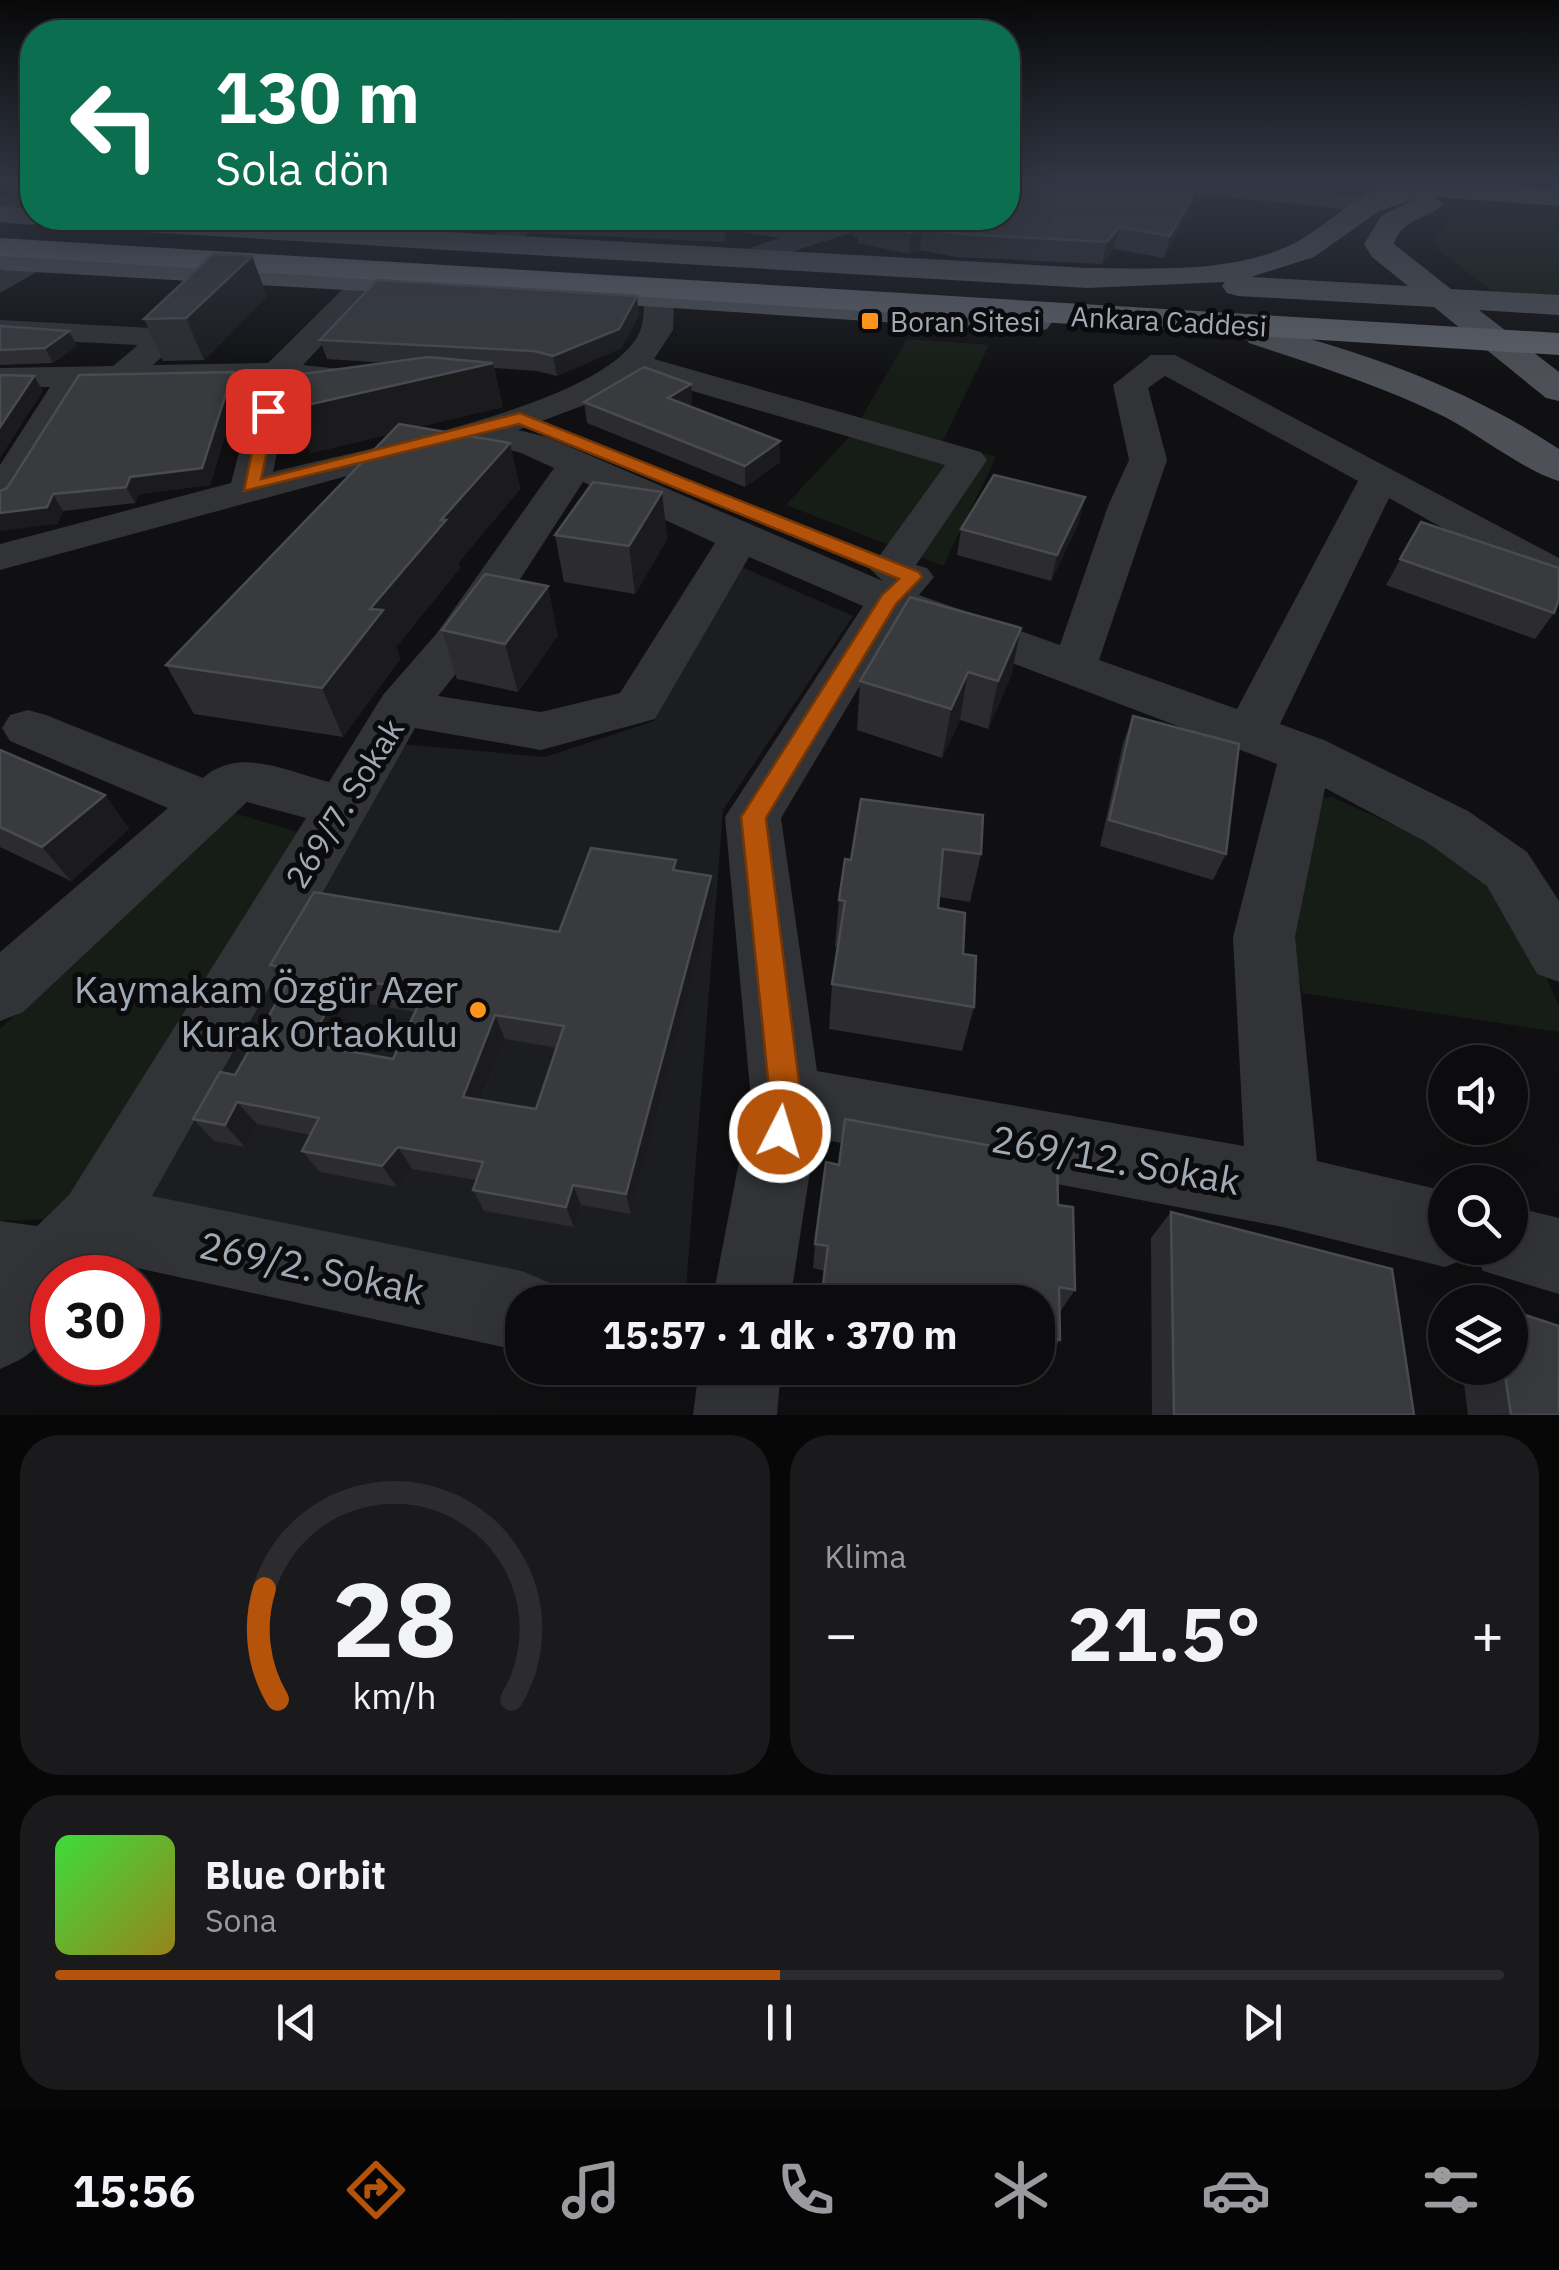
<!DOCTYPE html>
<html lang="tr">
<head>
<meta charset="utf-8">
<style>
	:root { --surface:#0c0c0e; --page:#1a1a1c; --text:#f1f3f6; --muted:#9a9b9e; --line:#2c2c2e; --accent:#b45309 }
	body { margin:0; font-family:"IBM Plex Sans",sans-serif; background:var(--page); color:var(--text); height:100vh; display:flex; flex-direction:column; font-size:38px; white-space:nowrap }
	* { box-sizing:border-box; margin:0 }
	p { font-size:32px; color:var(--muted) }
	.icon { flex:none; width:55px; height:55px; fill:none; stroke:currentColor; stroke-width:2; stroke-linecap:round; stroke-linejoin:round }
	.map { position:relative; height:1415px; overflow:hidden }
	.drawer { display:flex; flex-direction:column; gap:20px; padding:20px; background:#070708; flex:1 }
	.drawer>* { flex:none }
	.top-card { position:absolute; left:20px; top:20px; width:1000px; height:210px; border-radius:40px; box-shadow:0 10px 40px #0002,0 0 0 2px var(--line); background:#0b6e4f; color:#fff; overflow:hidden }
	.controls { position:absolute; left:1428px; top:1045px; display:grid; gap:20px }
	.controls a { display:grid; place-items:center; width:100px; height:100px; border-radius:50%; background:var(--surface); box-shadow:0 10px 40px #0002,0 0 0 2px var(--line); font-size:50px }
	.speed { position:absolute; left:30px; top:1255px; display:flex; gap:20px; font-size:50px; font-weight:700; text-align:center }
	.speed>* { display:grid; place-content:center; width:130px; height:130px; border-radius:50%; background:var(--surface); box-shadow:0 10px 40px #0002,0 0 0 2px var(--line); line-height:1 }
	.speed .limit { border:15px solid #d22; background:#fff; color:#111 }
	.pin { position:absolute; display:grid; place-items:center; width:85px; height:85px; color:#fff; margin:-42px; border-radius:20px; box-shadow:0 5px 15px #0006 }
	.me { position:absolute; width:110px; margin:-55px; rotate:5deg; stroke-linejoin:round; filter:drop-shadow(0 0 8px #0008) }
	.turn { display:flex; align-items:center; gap:35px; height:210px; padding:0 30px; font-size:45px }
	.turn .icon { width:130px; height:130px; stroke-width:2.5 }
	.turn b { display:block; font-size:70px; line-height:85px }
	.big { font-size:75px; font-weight:700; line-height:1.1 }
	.drawer .widget { flex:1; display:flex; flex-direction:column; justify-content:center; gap:15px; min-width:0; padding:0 35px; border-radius:40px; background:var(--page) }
	.drawer .dial { align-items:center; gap:0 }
	.dial svg { height:260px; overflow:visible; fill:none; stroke:var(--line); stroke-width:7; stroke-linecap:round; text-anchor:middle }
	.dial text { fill:var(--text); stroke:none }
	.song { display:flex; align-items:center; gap:30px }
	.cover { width:120px; height:120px; border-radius:15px; background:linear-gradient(135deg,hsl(120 70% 55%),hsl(50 70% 35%)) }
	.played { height:10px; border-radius:5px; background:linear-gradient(90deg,var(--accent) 50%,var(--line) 50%) }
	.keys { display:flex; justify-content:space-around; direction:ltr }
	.heat { display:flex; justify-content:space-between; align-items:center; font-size:55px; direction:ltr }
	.drawer .tiles { flex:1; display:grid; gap:20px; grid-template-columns:1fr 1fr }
	.widget:last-child { grid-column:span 2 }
	.trip { position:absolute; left:505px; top:1285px; width:550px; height:100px; border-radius:40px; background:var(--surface); box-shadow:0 10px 40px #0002,0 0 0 2px var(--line); font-weight:700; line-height:100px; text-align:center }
	.menu { display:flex; height:160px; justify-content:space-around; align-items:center; background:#050506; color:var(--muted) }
	.menu .icon { width:70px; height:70px }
	.menu .current { color:var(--accent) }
	.menu b { font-size:45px; color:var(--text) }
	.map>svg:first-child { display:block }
</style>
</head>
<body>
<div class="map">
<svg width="1559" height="1415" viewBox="0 0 1559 1415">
	<rect width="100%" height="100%" fill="#101012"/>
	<path fill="#1c1d1f" d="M 742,567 L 853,616 L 723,810 L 685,1302 L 615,1302 L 135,1211 L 402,744 L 545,757 L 654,721 Z"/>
	<g fill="#161d16">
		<path d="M 1485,214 L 1559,220 L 1559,296 L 1496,294 L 1441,252 L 1433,239 L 1449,221 Z"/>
		<path d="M 907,339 L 989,345 L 943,441 L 996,457 L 943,566 L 786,505 L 852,434 Z"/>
		<path d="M 1332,797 L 1486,867 L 1515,909 L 1559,1006 L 1559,1032 L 1302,993 L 1288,925 L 1309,799 Z"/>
		<path d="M 234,813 L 301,833 L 90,1182 L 45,1219 L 0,1221 L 0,1029 Z"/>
	</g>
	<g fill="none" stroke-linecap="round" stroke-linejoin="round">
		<g fill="#313337" fill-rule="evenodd">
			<path d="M 1008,181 L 1229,183 L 1362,196 L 1370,181 L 1399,181 L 1388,191 L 1380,209 L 1371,212 L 1229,197 L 1008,191 Z"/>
			<path d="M 1536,181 L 1559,181 L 1559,192 Z"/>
			<path d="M 32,184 L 32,200 L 0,213 L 0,196 Z"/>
			<path d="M 517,218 L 547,218 L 509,248 L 489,248 L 485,242 Z"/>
			<path d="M 692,218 L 750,218 L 812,228 L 845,218 L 883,218 L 879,224 L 753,264 L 743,262 L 739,256 L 743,250 L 780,238 L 705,226 Z"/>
			<path d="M 32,255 L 46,263 L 42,269 L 0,293 L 0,271 Z"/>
			<path d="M 367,272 L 382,281 L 303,365 L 376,373 L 381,380 L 376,387 L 291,384 L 273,472 C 357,450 583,410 634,342 C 644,329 644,314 644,298 L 659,289 L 674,298 L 673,330 L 654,359 L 981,452 L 987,460 L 916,565 L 927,568 L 934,577 L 919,595 L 1060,645 L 1108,506 L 1129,460 L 1113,385 L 1151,355 L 1175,355 L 1559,558 L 1559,589 L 1544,585 L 1389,498 L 1280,724 L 1324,740 L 1468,811 L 1527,852 L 1559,901 L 1559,982 L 1537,974 L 1487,886 L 1428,843 L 1325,788 L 1295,937 L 1317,1161 L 1445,1191 L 1445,1248 L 1510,1248 L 1510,1206 L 1559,1218 L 1559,1294 L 1483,1271 L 1474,1250 L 1472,1256 L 1445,1267 L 1283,1227 L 815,1138 L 790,1302 L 712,1302 L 751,1099 L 725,817 L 863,606 L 749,557 L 655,719 L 541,750 L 415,728 L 152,1196 L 522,1271 L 550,1283 L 558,1302 L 522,1302 L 522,1351 L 109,1262 L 93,1278 L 52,1278 C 52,1329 51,1348 0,1369 L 0,1221 L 37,1226 L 69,1195 L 306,818 L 247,802 L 23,1012 L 0,1021 L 0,952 L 168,808 L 10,741 L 2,728 L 10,715 L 28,710 L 46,715 L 203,778 C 239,746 286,771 329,782 L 383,695 L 437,633 L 554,468 L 521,453 L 476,441 L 0,570 L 0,544 L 231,483 L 257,383 L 85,387 L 14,503 L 0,507 L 0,465 L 50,387 L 0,388 L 0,368 L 113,366 L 138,345 L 0,338 L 0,320 L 152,328 L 171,340 L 165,354 L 153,365 L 268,363 L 357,275 ZM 638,375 L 945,465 L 870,569 L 883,581 L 547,437 L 518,430 L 595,401 ZM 1165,376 L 1358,481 L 1237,709 L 1099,660 L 1167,460 L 1148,388 ZM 583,482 L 715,543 L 620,693 L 541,712 L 438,696 L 471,655 ZM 899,620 L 1277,764 L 1233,937 L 1244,1146 L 817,1071 L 781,818 Z"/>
			<path d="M 699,1368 L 781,1368 L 777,1415 L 693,1415 Z"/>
		</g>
		<g fill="#4d5056" fill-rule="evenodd">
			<path d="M 1478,181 L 1559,190 L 1559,206 L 1434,197 L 1443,204 C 1426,221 1403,217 1394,244 L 1451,289 L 1559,295 L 1559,315 L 1479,310 L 1559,372 L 1559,401 L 1546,398 L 1434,307 L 1238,296 L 1227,293 L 1222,286 L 1225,282 L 1087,288 L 61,227 L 47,218 L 201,218 L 1087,268 C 1149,268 1220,273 1279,250 C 1309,239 1331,217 1357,200 C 1393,178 1438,181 1478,181 ZM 1417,198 L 1381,216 L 1364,244 L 1372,257 L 1408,286 L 1251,277 L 1314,257 L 1379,211 Z"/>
			<path d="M 0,206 L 32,208 L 32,218 L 45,218 L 32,225 L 0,222 Z"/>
			<path d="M 0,252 L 451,276 L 467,286 L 451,296 L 0,270 Z"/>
			<path d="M 562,283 L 1035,312 L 1047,315 L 1052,322 L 1047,329 L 1035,332 L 550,300 L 546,293 Z"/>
			<path d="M 1261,326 C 1364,351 1471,390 1559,449 L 1559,481 C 1526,472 1478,434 1445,417 C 1382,386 1315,365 1249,343 L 1244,336 L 1249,329 Z"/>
		</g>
		<path fill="#5d6169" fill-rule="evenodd" d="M 0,238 L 1559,333 L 1559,355 L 0,256 Z"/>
	</g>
	<g fill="#2c2c30" fill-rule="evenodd">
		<path d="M 1200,181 L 1195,200 L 1164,258 L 1114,249 L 1102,264 L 956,257 L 920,250 L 909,254 L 858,243 L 858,238 L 853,237 L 854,218 L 1008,218 Z"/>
		<path d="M 244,218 L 512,218 L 494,231 Z"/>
		<path d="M 531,218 L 725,218 L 725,242 L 534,233 Z"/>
		<path d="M 267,296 L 204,360 L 163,361 L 144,319 Z"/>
		<path d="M 639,315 L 621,348 L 557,376 L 537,371 L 494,368 L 503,407 L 417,427 L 510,443 L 520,489 L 458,563 L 460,568 L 396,647 L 400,659 L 343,737 L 194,714 L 166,665 L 390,434 L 311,453 L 294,408 L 389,363 L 327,359 L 320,340 Z"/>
		<path d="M 0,326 L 69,331 L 77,346 L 53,363 L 0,365 Z"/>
		<path d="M 691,384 L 692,404 L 689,406 L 780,441 L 780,462 L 745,487 L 587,423 L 584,402 Z"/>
		<path d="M 240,387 L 210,485 L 139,494 L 135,503 L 63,511 L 57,524 L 0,491 Z"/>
		<path d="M 662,492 L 667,539 L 635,594 L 564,582 L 555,535 Z"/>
		<path d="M 1421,522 L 1554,613 L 1535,639 L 1386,585 Z"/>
		<path d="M 1079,523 L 1051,581 L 957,555 L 961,529 Z"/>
		<path d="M 1021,628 L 1011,676 L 988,729 L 960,720 L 942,758 L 857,730 L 860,681 Z"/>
		<path d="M 442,630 L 558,635 L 518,692 L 457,679 Z"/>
		<path d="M 1133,716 L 1226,854 L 1213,880 L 1100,846 L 1123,743 Z"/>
		<path d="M 0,750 L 105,795 L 129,829 L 71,881 L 0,847 Z"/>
		<path d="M 861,799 L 981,854 L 970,902 L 939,897 L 938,908 L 963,954 L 974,1007 L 962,1051 L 829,1029 L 832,984 L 838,947 L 835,946 L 839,900 L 851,860 Z"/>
		<path d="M 677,871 L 713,901 L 631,1214 L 581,1205 L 574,1227 L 484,1211 L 473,1190 L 476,1180 L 412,1169 L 397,1187 L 320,1172 L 302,1151 L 310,1135 L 257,1124 L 245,1147 L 214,1141 L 193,1119 L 235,1075 L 285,987 L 270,965 L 559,932 ZM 358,1002 L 415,1012 L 393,1059 L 335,1049 ZM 505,1039 L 557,1048 L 536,1109 L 482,1100 Z"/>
		<path d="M 839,1165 L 1058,1205 L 1075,1290 L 1060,1312 L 1060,1340 L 1045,1361 L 1038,1359 L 1038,1302 L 821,1302 L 825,1271 L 813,1268 L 815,1244 Z"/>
		<path d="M 1171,1212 L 1414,1415 L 1152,1415 L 1151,1238 Z"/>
		<path d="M 1462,1368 L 1510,1368 L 1559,1415 L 1468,1415 Z"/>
	</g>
	<g fill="#1b1b1e">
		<path d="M 1200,181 L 1195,200 L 1164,258 L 1170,236 Z"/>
		<path d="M 491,218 L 512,218 L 494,231 Z"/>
		<path d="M 1119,227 L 1114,249 L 1102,264 L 1107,242 Z"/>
		<path d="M 922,228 L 920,250 L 909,254 L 911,232 Z"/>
		<path d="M 252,256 L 267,296 L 204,360 L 186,318 Z"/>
		<path d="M 637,296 L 639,315 L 621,348 L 557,376 L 553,356 Z"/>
		<path d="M 69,331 L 77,346 L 53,363 L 45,348 Z"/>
		<path d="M 493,363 L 503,407 L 311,453 L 294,408 Z"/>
		<path d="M 233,372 L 240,387 L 210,485 L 139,494 L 135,503 L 126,487 L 130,477 Z"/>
		<path d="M 34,376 L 43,391 L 0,458 L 0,427 Z"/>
		<path d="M 691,384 L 692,404 L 669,418 L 668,398 Z"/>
		<path d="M 780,441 L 780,462 L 745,487 L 745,466 Z"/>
		<path d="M 510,443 L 520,489 L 458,563 L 460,568 L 396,647 L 400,659 L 343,737 L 322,688 L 370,609 L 441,520 Z"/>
		<path d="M 662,492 L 667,539 L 635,594 L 629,546 Z"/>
		<path d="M 53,494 L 63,511 L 57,524 L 0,531 L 0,513 Z"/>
		<path d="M 1085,497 L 1079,523 L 1051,581 L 1057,555 Z"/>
		<path d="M 548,586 L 558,635 L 518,692 L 505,644 Z"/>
		<path d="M 1021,628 L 1011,676 L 988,729 L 998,681 Z"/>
		<path d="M 968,672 L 960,720 L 942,758 L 951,709 Z"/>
		<path d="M 105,795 L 129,829 L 71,881 L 42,847 Z"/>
		<path d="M 711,876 L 713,901 L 631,1214 L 626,1194 Z"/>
		<path d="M 344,978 L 358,1002 L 325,1068 L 309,1044 Z"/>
		<path d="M 495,1015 L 505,1039 L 474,1119 L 463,1097 Z"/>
		<path d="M 237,1102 L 257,1124 L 245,1147 L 225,1125 Z"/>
		<path d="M 398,1147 L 412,1169 L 397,1187 L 382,1166 Z"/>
		<path d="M 573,1185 L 581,1205 L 574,1227 L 566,1207 Z"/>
	</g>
	<g fill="#383a3e" stroke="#484b51" stroke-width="2.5" fill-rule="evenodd">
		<path d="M 1008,181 L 1200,181 L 1170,236 L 1119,227 L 1107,242 L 959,234 L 922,228 L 911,232 L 859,221 L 864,218 L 1008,218 Z"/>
		<path d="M 598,218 L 725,218 L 724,223 Z"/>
		<path d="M 213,254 L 252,256 L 186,318 L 144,319 Z"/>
		<path d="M 377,280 L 637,296 L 619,329 L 553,356 L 534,351 L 320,340 Z"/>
		<path d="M 0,326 L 69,331 L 45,348 L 0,350 Z"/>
		<path d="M 428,357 L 493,363 L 294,408 L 295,375 Z"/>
		<path d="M 644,367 L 691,384 L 668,398 L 780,441 L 745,466 L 584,402 Z"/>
		<path d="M 233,372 L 202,468 L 130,477 L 126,487 L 53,494 L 47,507 L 0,513 L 0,491 L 7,488 L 79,375 Z"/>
		<path d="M 0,375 L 34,376 L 0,427 Z"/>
		<path d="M 399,424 L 510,443 L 441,520 L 446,520 L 370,609 L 383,610 L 322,688 L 166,665 Z"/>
		<path d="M 994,475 L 1085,497 L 1057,555 L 961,529 Z"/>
		<path d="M 593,482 L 662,492 L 629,546 L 555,535 Z"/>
		<path d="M 1421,522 L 1559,568 L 1559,599 L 1554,613 L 1400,559 Z"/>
		<path d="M 485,574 L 548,586 L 505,644 L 442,630 Z"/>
		<path d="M 910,597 L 1021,628 L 998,681 L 968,672 L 951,709 L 860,681 Z"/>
		<path d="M 1133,716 L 1239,744 L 1226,854 L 1109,820 Z"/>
		<path d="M 0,750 L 105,795 L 42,847 L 0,827 Z"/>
		<path d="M 861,799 L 983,815 L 981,854 L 943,849 L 938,908 L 965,913 L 963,954 L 976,956 L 974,1007 L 832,984 L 845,901 L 839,900 L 845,859 L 851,860 Z"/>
		<path d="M 591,848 L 676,860 L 673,870 L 711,876 L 626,1194 L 573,1185 L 566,1207 L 473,1190 L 483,1162 L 398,1147 L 382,1166 L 302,1151 L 319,1118 L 237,1102 L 225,1125 L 193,1119 L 220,1072 L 235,1075 L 295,970 L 270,965 L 314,892 L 559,932 ZM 344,978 L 425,991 L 393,1059 L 309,1044 ZM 495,1015 L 564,1026 L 536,1109 L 463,1097 Z"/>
		<path d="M 845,1119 L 1057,1158 L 1058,1205 L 1073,1207 L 1075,1290 L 1059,1287 L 1060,1340 L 1038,1335 L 1038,1302 L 858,1302 L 859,1300 L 822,1292 L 828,1246 L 815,1244 L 826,1162 L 839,1165 Z"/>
		<path d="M 1171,1212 L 1392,1269 L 1414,1415 L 1174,1415 Z"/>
		<path d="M 1510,1310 L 1559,1326 L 1559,1415 L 1511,1415 L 1504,1368 L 1510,1368 Z"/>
	</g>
	<linearGradient id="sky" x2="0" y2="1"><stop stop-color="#09090a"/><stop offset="0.48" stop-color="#313744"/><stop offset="1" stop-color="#313744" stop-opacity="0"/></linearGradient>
	<rect width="1559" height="379" fill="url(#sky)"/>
	<path fill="#b45309" stroke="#753606" stroke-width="2.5" d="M 268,406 L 276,411 L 261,479 L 520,413 L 919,572 L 922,577 L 896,604 L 766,818 L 801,1098 L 791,1144 L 780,1149 L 768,1144 L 764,1132 L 770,1098 L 741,817 L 882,595 L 899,579 L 519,424 L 244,491 L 260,411 Z"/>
	<g fill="#ff941b" stroke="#0b0b0d" stroke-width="4">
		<rect x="860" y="311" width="20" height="20" rx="5"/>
		<circle cx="478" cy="1010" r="10"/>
	</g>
	<g text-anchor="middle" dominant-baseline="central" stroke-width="10" stroke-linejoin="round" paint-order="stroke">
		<g font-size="28" fill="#a0a9b4" stroke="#0b0b0d" text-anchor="start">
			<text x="890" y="321">Boran Sitesi</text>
		</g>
		<g font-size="28" fill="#a0a9b4" stroke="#0b0b0d">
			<text transform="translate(1169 321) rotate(3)">Ankara Caddesi</text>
		</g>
		<g font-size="32" fill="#a0a9b4" stroke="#0b0b0d">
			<text transform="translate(344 803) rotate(-58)">269/7. Sokak</text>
		</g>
		<g font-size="38" fill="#a0a9b4" stroke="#0b0b0d" text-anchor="end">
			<text x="458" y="988">Kaymakam Özgür Azer<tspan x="458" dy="44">Kurak Ortaokulu</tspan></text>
		</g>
		<g font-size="38" fill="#a0a9b4" stroke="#0b0b0d">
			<text transform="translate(1116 1159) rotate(10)">269/12. Sokak</text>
			<text transform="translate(312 1267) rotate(12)">269/2. Sokak</text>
		</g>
	</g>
</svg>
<div class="controls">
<a><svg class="icon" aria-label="sound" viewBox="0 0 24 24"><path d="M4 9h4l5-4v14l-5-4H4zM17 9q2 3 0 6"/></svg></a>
<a><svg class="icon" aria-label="search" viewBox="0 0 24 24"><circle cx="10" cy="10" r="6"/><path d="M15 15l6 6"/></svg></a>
<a><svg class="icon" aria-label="layers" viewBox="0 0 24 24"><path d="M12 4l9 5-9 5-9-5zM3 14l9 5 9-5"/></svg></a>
</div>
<div class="speed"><div class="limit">30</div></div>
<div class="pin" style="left:268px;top:411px;background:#d93025"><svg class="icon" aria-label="arrive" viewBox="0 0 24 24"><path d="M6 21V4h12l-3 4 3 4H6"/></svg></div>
<svg class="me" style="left:780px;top:1132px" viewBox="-20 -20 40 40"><circle r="17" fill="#b45309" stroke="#fff" stroke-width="3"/><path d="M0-11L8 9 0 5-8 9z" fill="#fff"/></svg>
<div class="trip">15:57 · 1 dk · 370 m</div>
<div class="top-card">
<div class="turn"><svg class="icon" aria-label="left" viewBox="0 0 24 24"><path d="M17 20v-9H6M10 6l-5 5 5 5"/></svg><div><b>130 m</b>Sola dön</div></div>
</div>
</div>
<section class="drawer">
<div class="tiles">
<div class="widget dial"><svg viewBox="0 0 100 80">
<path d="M14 69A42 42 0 1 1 86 69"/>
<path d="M14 69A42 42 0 0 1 10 35" stroke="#b45309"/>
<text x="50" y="56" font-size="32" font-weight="700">28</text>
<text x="50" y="72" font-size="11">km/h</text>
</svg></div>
<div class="widget"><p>Klima</p>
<div class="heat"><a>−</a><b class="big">21.5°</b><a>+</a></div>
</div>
<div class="widget">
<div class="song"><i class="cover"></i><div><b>Blue Orbit</b><p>Sona</p></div></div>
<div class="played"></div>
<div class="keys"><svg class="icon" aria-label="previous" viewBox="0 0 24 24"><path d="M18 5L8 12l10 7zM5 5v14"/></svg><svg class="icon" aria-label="pause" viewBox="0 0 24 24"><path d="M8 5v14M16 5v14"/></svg><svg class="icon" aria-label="next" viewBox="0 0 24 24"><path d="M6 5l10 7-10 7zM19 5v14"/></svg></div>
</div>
</div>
</section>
<nav class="menu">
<b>15:56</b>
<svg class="icon current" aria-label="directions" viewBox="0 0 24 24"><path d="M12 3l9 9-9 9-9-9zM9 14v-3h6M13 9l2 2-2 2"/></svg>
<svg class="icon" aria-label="music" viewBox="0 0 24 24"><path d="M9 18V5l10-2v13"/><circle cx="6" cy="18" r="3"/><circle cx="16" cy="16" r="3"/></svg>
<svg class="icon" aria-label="phone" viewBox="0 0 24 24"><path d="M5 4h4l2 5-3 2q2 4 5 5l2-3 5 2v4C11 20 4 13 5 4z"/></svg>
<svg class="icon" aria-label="climate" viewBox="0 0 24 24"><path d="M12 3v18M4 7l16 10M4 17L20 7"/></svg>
<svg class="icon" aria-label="car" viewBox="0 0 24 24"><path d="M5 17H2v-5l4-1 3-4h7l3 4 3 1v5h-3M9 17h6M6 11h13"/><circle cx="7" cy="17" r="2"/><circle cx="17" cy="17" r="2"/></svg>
<svg class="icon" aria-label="filters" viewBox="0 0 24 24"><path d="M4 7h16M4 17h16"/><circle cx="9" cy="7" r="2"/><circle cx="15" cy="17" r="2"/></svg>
</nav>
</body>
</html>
